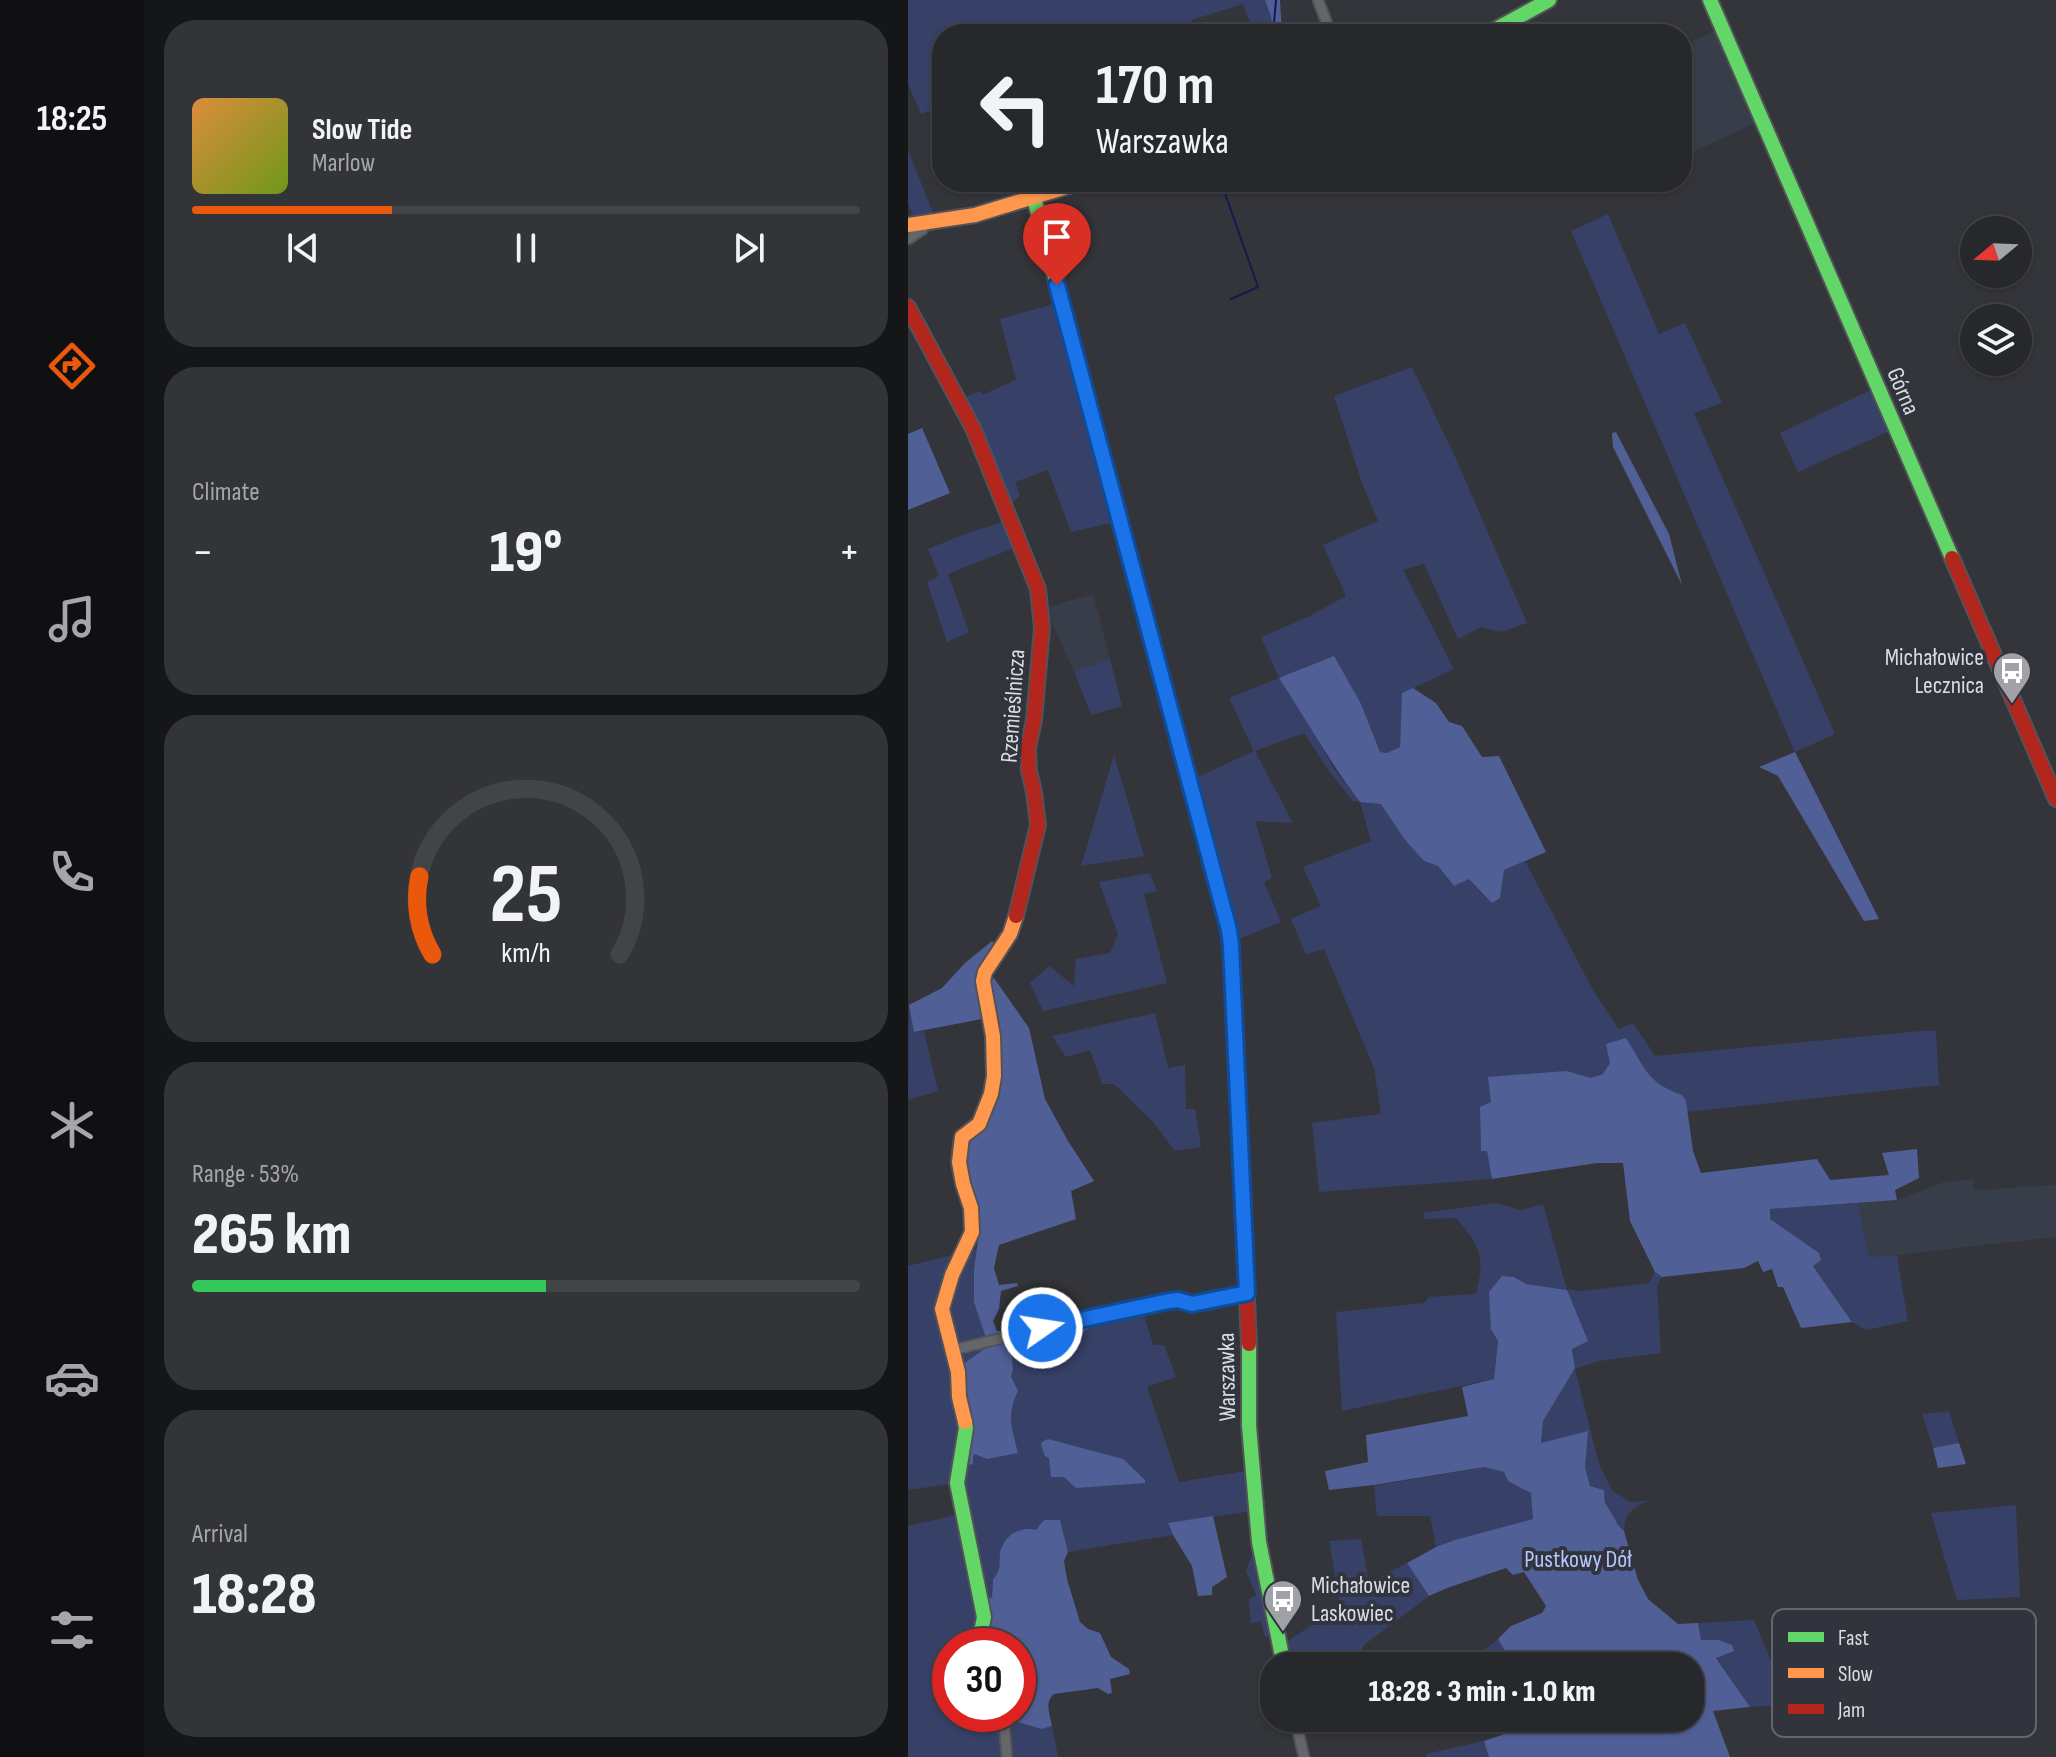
<!DOCTYPE html>
<html lang="en">
<head>
<meta charset="utf-8">
<style>
	:root { --surface:#27282c; --page:#333438; --text:#f1f3f6; --muted:#a4a6a9; --line:#434448; --accent:#ea580c }
	body { margin:0; font-family:"Sofia Sans Condensed",sans-serif; background:var(--page); color:var(--text); height:100vh; display:flex; flex-direction:column; font-size:30px; white-space:nowrap }
	* { box-sizing:border-box; margin:0 }
	p { font-size:26px; color:var(--muted) }
	.icon { flex:none; width:44px; height:44px; fill:none; stroke:currentColor; stroke-width:2; stroke-linecap:round; stroke-linejoin:round }
	.map { position:relative; flex:1; overflow:hidden }
	.sheet { display:flex; flex-direction:column; gap:20px; padding:20px; background:#151618; width:764px }
	.sheet>* { flex:none }
	.guide { position:absolute; left:24px; top:24px; width:760px; height:168px; border-radius:32px; box-shadow:0 2px 6px #0004,0 0 0 2px var(--line); background:#27282c; color:var(--text); overflow:hidden }
	.needle { width:52px; rotate:251deg }
	.tools { position:absolute; left:1052px; top:216px; display:grid; gap:16px }
	.tools a { display:grid; place-items:center; width:72px; height:72px; border-radius:50%; background:var(--surface); box-shadow:0 2px 6px #0004,0 0 0 2px var(--line); font-size:40px }
	.speed { position:absolute; left:24px; top:1628px; display:flex; gap:16px; font-size:40px; font-weight:700; text-align:center }
	.speed>* { display:grid; place-content:center; width:104px; height:104px; border-radius:50%; background:var(--surface); box-shadow:0 2px 6px #0004,0 0 0 2px var(--line); line-height:1 }
	.speed .limit { border:12px solid #d22; background:#fff; color:#111 }
	.pin { position:absolute; display:grid; place-items:center; width:68px; height:68px; color:#fff; margin:-82px -34px; border-radius:50% 50% 50% 0; rotate:-45deg; box-shadow:0 0 8px #0007 }
	.pin .icon { rotate:45deg }
	.me { position:absolute; width:88px; margin:-44px; rotate:77deg; stroke-linejoin:round; filter:drop-shadow(0 0 6px #0008) }
	.turn { display:flex; align-items:center; gap:28px; height:168px; padding:0 32px; font-size:36px }
	.turn .icon { width:104px; height:104px; stroke-width:2.5 }
	.turn b { display:block; font-size:56px; line-height:68px }
	.big { font-size:60px; font-weight:800; line-height:1.1 }
	.sheet .widget { flex:1; display:flex; flex-direction:column; justify-content:center; gap:12px; min-width:0; padding:0 28px; border-radius:32px; background:var(--page) }
	.sheet .dial { align-items:center; gap:0 }
	.dial svg { height:208px; overflow:visible; fill:none; stroke:var(--line); stroke-width:7; stroke-linecap:round; text-anchor:middle }
	.dial text { fill:var(--text); stroke:none }
	.song { display:flex; align-items:center; gap:24px }
	.cover { width:96px; height:96px; border-radius:12px; background:linear-gradient(135deg,hsl(30 70% 55%),hsl(80 70% 35%)) }
	.played { height:8px; border-radius:4px; background:linear-gradient(90deg,var(--accent) 30%,var(--line) 30%) }
	.keys { display:flex; justify-content:space-around; direction:ltr }
	.heat { display:flex; justify-content:space-between; align-items:center; font-size:44px; direction:ltr }
	.charge { height:12px; border-radius:6px; background:linear-gradient(90deg,#34c759 53%,var(--line) 0) }
	.trip { position:absolute; left:352px; top:1652px; width:444px; height:80px; border-radius:32px; background:var(--surface); box-shadow:0 2px 6px #0004,0 0 0 2px var(--line); font-weight:800; line-height:80px; text-align:center }
	main { display:flex; flex:1; min-height:0 }
	.dock { display:flex; flex-direction:column; width:144px; justify-content:space-around; align-items:center; background:#101012; color:var(--muted) }
	.dock .icon { width:56px; height:56px }
	.dock .selected { color:var(--accent) }
	.dock b { font-size:36px; color:var(--text) }
	.map>svg:first-child { display:block }
</style>
</head>
<body>
<main>
<nav class="dock">
<b>18:25</b>
<svg class="icon selected" aria-label="directions" viewBox="0 0 24 24"><path d="M12 3l9 9-9 9-9-9zM9 14v-3h6M13 9l2 2-2 2"/></svg>
<svg class="icon" aria-label="music" viewBox="0 0 24 24"><path d="M9 18V5l10-2v13"/><circle cx="6" cy="18" r="3"/><circle cx="16" cy="16" r="3"/></svg>
<svg class="icon" aria-label="phone" viewBox="0 0 24 24"><path d="M5 4h4l2 5-3 2q2 4 5 5l2-3 5 2v4C11 20 4 13 5 4z"/></svg>
<svg class="icon" aria-label="climate" viewBox="0 0 24 24"><path d="M12 3v18M4 7l16 10M4 17L20 7"/></svg>
<svg class="icon" aria-label="car" viewBox="0 0 24 24"><path d="M5 17H2v-5l4-1 3-4h7l3 4 3 1v5h-3M9 17h6M6 11h13"/><circle cx="7" cy="17" r="2"/><circle cx="17" cy="17" r="2"/></svg>
<svg class="icon" aria-label="filters" viewBox="0 0 24 24"><path d="M4 7h16M4 17h16"/><circle cx="9" cy="7" r="2"/><circle cx="15" cy="17" r="2"/></svg>
</nav>
<section class="sheet">
<div class="widget">
<div class="song"><i class="cover"></i><div><b>Slow Tide</b><p>Marlow</p></div></div>
<div class="played"></div>
<div class="keys"><svg class="icon" aria-label="previous" viewBox="0 0 24 24"><path d="M18 5L8 12l10 7zM5 5v14"/></svg><svg class="icon" aria-label="pause" viewBox="0 0 24 24"><path d="M8 5v14M16 5v14"/></svg><svg class="icon" aria-label="next" viewBox="0 0 24 24"><path d="M6 5l10 7-10 7zM19 5v14"/></svg></div>
</div>
<div class="widget"><p>Climate</p>
<div class="heat"><a>−</a><b class="big">19°</b><a>+</a></div>
</div>
<div class="widget dial"><svg viewBox="0 0 100 80">
<path d="M14 69A42 42 0 1 1 86 69"/>
<path d="M14 69A42 42 0 0 1 9 39" stroke="#ea580c"/>
<text x="50" y="56" font-size="32" font-weight="700">25</text>
<text x="50" y="72" font-size="11">km/h</text>
</svg></div>
<div class="widget"><p>Range · 53%</p><b class="big">265 km</b><div class="charge"></div></div>
<div class="widget"><p>Arrival</p><b class="big">18:28</b></div>
</section>
<div class="map">
<svg width="1148" height="1757" viewBox="0 0 1148 1757">
	<rect width="100%" height="100%" fill="#34353a"/>
	<g fill="#383d4a">
		<path d="M 806,31 L 847,123 L 774,157 L 774,46 Z"/>
		<path d="M 185,594 L 202,659 L 166,671 L 137,608 Z"/>
		<path d="M 1065,1179 L 1066,1190 L 1148,1185 L 1148,1237 L 989,1255 L 961,1257 L 950,1203 L 989,1200 L 1036,1182 Z"/>
	</g>
	<g fill="#374168">
		<path d="M 0,0 L 357,0 L 363,17 L 365,34 L 347,34 L 335,4 L 283,20 L 288,34 L 247,34 L 241,21 L 211,34 L 34,34 L 34,107 L 13,114 L 0,84 Z"/>
		<path d="M 0,150 L 25,213 L 5,216 L 0,203 Z"/>
		<path d="M 700,214 L 751,334 L 777,323 L 814,403 L 786,413 L 927,734 L 887,752 L 663,231 Z"/>
		<path d="M 146,304 L 202,523 L 163,532 L 140,470 L 107,482 L 112,496 L 105,502 L 105,518 L 54,398 L 72,391 L 74,395 L 108,380 L 92,319 Z"/>
		<path d="M 504,367 L 549,461 L 619,623 L 593,632 L 573,627 L 550,639 L 516,564 L 495,570 L 546,669 L 494,693 L 492,747 L 479,753 L 472,752 L 453,704 L 403,727 L 427,770 L 452,802 L 473,803 L 497,840 L 516,861 L 530,866 L 546,886 L 561,879 L 592,898 L 596,870 L 617,861 L 686,992 L 711,1029 L 725,1023 L 747,1056 L 1013,1031 L 1028,1031 L 1031,1085 L 779,1112 L 778,1101 L 774,1096 L 702,1063 L 695,1074 L 683,1078 L 659,1071 L 572,1108 L 573,1151 L 579,1151 L 584,1179 L 411,1192 L 404,1123 L 473,1114 L 466,1068 L 416,949 L 398,955 L 383,919 L 413,906 L 395,867 L 463,841 L 452,802 L 445,801 L 421,771 L 396,733 L 347,751 L 385,823 L 347,821 L 364,878 L 356,882 L 373,922 L 331,939 C 311,885 298,833 290,777 L 346,751 L 321,698 L 371,678 L 353,637 L 400,617 L 438,596 L 415,545 L 470,521 L 454,483 L 426,396 Z"/>
		<path d="M 965,389 L 982,431 L 890,472 L 872,433 Z"/>
		<path d="M 98,521 L 108,547 L 40,574 L 61,632 L 39,642 L 19,582 L 31,576 L 20,549 L 57,534 Z"/>
		<path d="M 202,659 L 214,706 L 183,715 L 166,671 Z"/>
		<path d="M 206,755 L 236,856 L 173,866 Z"/>
		<path d="M 242,873 L 249,891 L 236,894 L 259,983 L 135,1011 L 122,983 L 141,966 L 166,986 L 168,959 L 202,953 L 210,934 L 191,882 Z"/>
		<path d="M 1,1004 L 6,1032 L 16,1031 L 30,1091 L 0,1100 Z"/>
		<path d="M 247,1013 L 260,1068 L 277,1065 L 278,1109 L 287,1109 L 293,1147 L 267,1151 L 245,1122 L 206,1084 L 194,1084 L 182,1050 L 158,1057 L 144,1036 Z"/>
		<path d="M 588,1203 L 614,1210 L 635,1204 L 659,1290 L 675,1291 L 741,1283 L 747,1272 L 754,1277 L 749,1285 L 753,1353 L 691,1361 L 667,1369 L 691,1464 L 704,1490 L 722,1502 L 739,1501 C 723,1510 717,1512 716,1531 C 705,1521 697,1505 696,1490 L 682,1486 L 677,1467 L 633,1443 L 635,1421 L 667,1368 L 659,1290 L 618,1284 L 606,1277 L 590,1340 L 586,1379 L 434,1411 L 428,1312 L 516,1303 L 521,1297 L 568,1294 C 577,1256 573,1247 548,1218 L 517,1219 L 515,1213 Z"/>
		<path d="M 950,1203 L 961,1257 L 989,1255 L 1000,1321 L 958,1330 L 944,1322 L 905,1265 L 862,1219 L 862,1209 Z"/>
		<path d="M 69,1249 L 66,1270 L 80,1344 L 76,1349 L 54,1366 L 65,1456 L 67,1454 L 110,1453 C 104,1426 98,1417 110,1391 L 103,1375 L 105,1369 L 103,1346 L 106,1344 C 115,1347 123,1346 132,1350 L 181,1321 L 234,1308 L 245,1345 L 256,1345 L 268,1377 L 239,1387 L 271,1482 L 337,1471 L 338,1413 L 364,1635 L 357,1637 L 353,1621 L 343,1624 L 341,1599 L 348,1595 L 338,1571 L 344,1556 L 339,1512 L 260,1523 L 265,1535 L 160,1552 L 152,1520 L 94,1546 L 92,1572 L 85,1579 L 84,1597 L 75,1646 L 42,1646 L 42,1714 L 95,1714 L 96,1718 L 133,1729 L 144,1726 L 150,1757 L 0,1757 L 0,1526 L 53,1514 L 48,1483 L 0,1490 L 0,1266 Z"/>
		<path d="M 1041,1411 L 1051,1443 L 1025,1448 L 1014,1414 Z"/>
		<path d="M 576,1467 L 597,1472 L 679,1511 L 619,1521 L 528,1547 L 522,1516 L 469,1516 L 466,1486 Z"/>
		<path d="M 1108,1505 L 1112,1597 L 1049,1600 L 1023,1513 Z"/>
		<path d="M 453,1539 L 461,1583 L 499,1563 L 521,1596 L 457,1644 L 443,1666 L 382,1666 L 377,1643 L 432,1606 L 421,1541 Z"/>
		<path d="M 846,1620 L 881,1704 L 842,1707 L 808,1657 L 809,1640 L 793,1640 L 790,1623 Z"/>
		<path d="M 590,1639 L 604,1662 L 633,1655 L 647,1666 L 572,1666 L 567,1654 L 579,1648 Z"/>
		<path d="M 576,1741 L 581,1757 L 519,1757 L 518,1754 Z"/>
	</g>
	<g fill="#515f97">
		<path d="M 357,0 L 372,0 L 374,34 L 365,34 L 363,17 Z"/>
		<path d="M 14,428 L 42,493 L 0,510 L 0,434 Z"/>
		<path d="M 708,432 L 761,534 L 774,585 L 705,447 L 704,433 Z"/>
		<path d="M 426,656 L 453,704 L 472,752 L 479,753 L 492,747 L 494,693 L 505,688 L 528,703 L 541,722 L 554,726 L 574,757 L 591,756 L 638,852 L 596,870 L 592,898 L 584,903 L 561,879 L 546,886 L 530,866 L 516,861 L 497,840 L 473,804 L 452,802 C 422,763 398,719 371,678 Z"/>
		<path d="M 887,752 L 971,919 L 956,921 L 870,776 L 851,767 Z"/>
		<path d="M 84,941 L 90,948 L 75,971 L 79,1018 L 6,1032 L 1,1005 L 34,988 L 57,963 Z"/>
		<path d="M 86,978 L 121,1028 L 137,1099 L 160,1141 L 186,1181 L 163,1191 L 168,1219 L 91,1245 L 86,1268 L 91,1285 L 109,1283 L 110,1286 L 93,1291 L 91,1309 L 85,1321 L 89,1331 L 103,1331 L 108,1336 L 181,1321 L 182,1328 C 171,1334 145,1351 132,1350 C 126,1350 112,1346 106,1344 L 103,1346 L 105,1370 L 103,1376 L 110,1391 C 98,1417 104,1427 110,1453 L 79,1459 L 67,1454 L 65,1456 L 65,1464 L 55,1466 L 53,1366 L 76,1349 L 80,1344 L 66,1302 L 66,1270 L 70,1240 L 55,1141 L 88,1094 L 80,984 Z"/>
		<path d="M 718,1038 C 737,1068 739,1083 774,1095 L 778,1101 L 785,1151 L 793,1173 L 909,1159 L 922,1180 L 981,1175 L 974,1153 L 1009,1149 L 1011,1178 L 987,1190 L 989,1200 L 862,1209 L 862,1219 L 911,1253 L 913,1260 L 905,1266 L 944,1322 L 893,1328 L 875,1287 L 870,1287 L 864,1269 L 855,1272 L 850,1261 L 836,1268 L 754,1277 L 747,1272 L 722,1221 L 715,1163 L 689,1163 L 584,1179 L 579,1151 L 573,1151 L 572,1107 L 583,1102 L 580,1077 L 659,1071 L 683,1078 L 695,1074 L 702,1063 L 698,1044 Z"/>
		<path d="M 594,1276 L 606,1277 L 618,1284 L 659,1290 L 680,1341 L 664,1349 L 667,1368 L 635,1421 L 633,1443 L 680,1431 L 677,1467 L 682,1486 L 696,1490 L 697,1502 L 710,1525 L 716,1531 L 730,1580 L 740,1599 L 770,1624 L 790,1623 L 793,1640 L 810,1640 L 824,1645 L 826,1651 L 808,1658 L 842,1707 L 805,1711 L 822,1757 L 581,1757 L 576,1741 L 644,1718 L 782,1718 L 782,1666 L 647,1666 L 633,1655 L 604,1662 L 590,1639 L 603,1626 L 634,1613 L 638,1606 L 616,1572 L 605,1575 L 598,1568 L 539,1588 L 521,1596 L 499,1563 L 528,1547 L 547,1540 L 625,1519 L 623,1493 L 600,1481 L 596,1472 L 576,1467 L 466,1485 L 421,1490 L 417,1471 L 460,1462 L 458,1435 L 560,1416 L 554,1387 L 586,1379 L 590,1341 L 583,1329 L 581,1292 Z"/>
		<path d="M 140,1439 L 215,1459 L 237,1480 L 237,1483 L 168,1488 L 156,1477 L 143,1477 L 141,1458 L 137,1456 L 133,1445 L 134,1442 Z"/>
		<path d="M 1051,1443 L 1058,1464 L 1030,1468 L 1025,1448 Z"/>
		<path d="M 305,1516 L 319,1577 L 304,1587 L 304,1595 L 290,1596 L 284,1566 L 265,1535 L 260,1523 Z"/>
		<path d="M 136,1520 L 152,1520 L 160,1552 L 156,1561 L 159,1579 L 172,1622 L 180,1629 L 192,1633 L 203,1657 L 221,1669 L 222,1674 L 202,1679 L 204,1693 L 200,1694 L 190,1688 L 146,1694 C 136,1702 142,1715 144,1726 L 133,1729 L 96,1718 L 95,1714 L 110,1714 L 110,1646 L 75,1646 L 79,1599 L 84,1597 L 85,1579 C 97,1566 88,1560 94,1547 C 99,1533 115,1526 128,1530 Z"/>
	</g>
	<g fill="none" stroke-linecap="round" stroke-linejoin="round">
		<g stroke="#141a4e" stroke-width="2">
			<path d="M 365,34 L 368,0"/>
			<path d="M 313,182 L 350,287 L 323,299"/>
		</g>
		<g stroke="#525358" stroke-width="13">
			<g id="street">
				<path d="M 410,0 L 423,34"/>
				<path d="M 0,239 L 15,229 L 15,224"/>
				<path d="M 45,1350 L 212,1310 L 261,1301 L 270,1300 L 284,1304 L 339,1293"/>
				<path d="M 95,1714 L 99,1757"/>
				<path d="M 387,1718 L 396,1757"/>
			</g>
		</g>
		<g stroke="#525358" stroke-width="18">
			<g id="fast">
				<path d="M 802,0 L 1044,558"/>
				<path d="M 579,34 L 641,0"/>
				<path d="M 126,198 L 292,821"/>
				<path d="M 341,1344 L 341,1426 L 351,1542 L 376,1666"/>
				<path d="M 57,1422 L 58,1428 L 49,1483 L 76,1617 L 72,1637 L 75,1646"/>
			</g>
		</g>
		<g stroke="#525358" stroke-width="18">
			<g id="slow">
				<path d="M 0,225 L 67,215 L 175,182"/>
				<path d="M 57,1422 L 51,1397 L 50,1372 L 34,1309 L 44,1275 L 64,1232 L 63,1208 L 55,1184 L 51,1162 L 54,1137 L 71,1124 L 83,1094 L 86,1076 L 85,1036 L 75,981 L 77,972 L 102,934 L 108,916"/>
			</g>
		</g>
		<g stroke="#525358" stroke-width="18">
			<g id="jam">
				<path d="M 0,307 L 65,428 L 130,589 L 134,628 L 126,720 L 120,748 L 121,771 L 126,792 L 130,825 L 108,916"/>
				<path d="M 1044,558 L 1148,799"/>
				<path d="M 292,821 L 321,930 L 323,946 L 341,1344"/>
			</g>
		</g>
		<use href="#street" stroke="#646669" stroke-width="9"/>
		<use href="#fast" stroke="#63d668" stroke-width="14"/>
		<use href="#slow" stroke="#ff974d" stroke-width="14"/>
		<use href="#jam" stroke="#b3261e" stroke-width="14"/>
	</g>
	<g fill="none" stroke-linecap="round" stroke-linejoin="round">
		<g stroke="#114b97" stroke-width="20">
			<path id="route" d="M 134,1328 L 261,1301 L 270,1300 L 284,1304 L 339,1293 L 323,946 L 321,930 L 149,285"/>
		</g>
		<use href="#route" stroke="#1a73e8" stroke-width="14"/>
	</g>
	<defs>
		<g id="bus-pin" transform="scale(2)"><path d="M0 17L-7.5 6A9.5 9.5 0 1 1 7.5 6Z" fill="#a0a2a7" stroke="#31343d"/><path d="M-5-6H5V4H4V6H2V4H-2V6H-4V4H-5ZM-3.5-4V0h7V-4ZM-3.5 1.2v1.5H-2V1.2ZM2 1.2v1.5H3.5V1.2Z" fill="#fff"/></g>
	</defs>
	<g fill-rule="evenodd">
		<use href="#bus-pin" x="1104" y="671"/>
		<use href="#bus-pin" x="375" y="1599"/>
	</g>
	<g text-anchor="middle" dominant-baseline="central" stroke-width="8" stroke-linejoin="round" paint-order="stroke">
		<g font-size="24" fill="#dadce2" stroke="#31343d">
			<text transform="translate(995 391) rotate(67)">Górna</text>
			<text transform="translate(105 706) rotate(-86)">Rzemieślnicza</text>
			<text transform="translate(319 1377) rotate(-91)">Warszawka</text>
		</g>
		<g font-size="24" fill="#dadce2" stroke="#31343d" text-anchor="end">
			<text x="1076" y="657">Michałowice<tspan x="1076" dy="28">Lecznica</tspan></text>
			<text x="403" y="1585" text-anchor="start">Michałowice<tspan x="403" dy="28">Laskowiec</tspan></text>
		</g>
		<g font-size="24" fill="#b6c7fe" stroke="#31343d">
			<text x="670" y="1559">Pustkowy Dół</text>
		</g>
	</g>
	<rect x="864" y="1609" width="264" height="128" rx="12" fill="#31343d" stroke="#64666f" stroke-width="2"/>
	<rect x="880" y="1632" width="36" height="10" fill="#63d668"/>
	<rect x="880" y="1668" width="36" height="10" fill="#ff974d"/>
	<rect x="880" y="1704" width="36" height="10" fill="#b3261e"/>
	<g font-size="22" fill="#dadce2">
		<text x="930" y="1645">Fast</text>
		<text x="930" y="1681">Slow</text>
		<text x="930" y="1717">Jam</text>
	</g>
</svg>
<div class="tools">
<a><svg class="needle" viewBox="-14 -14 28 28"><path d="M0-13l5 13h-10z" fill="#e53935"/><path d="M0 13l5-13h-10z" fill="#a4a6a9"/></svg></a>
<a><svg class="icon" aria-label="layers" viewBox="0 0 24 24"><path d="M12 4l9 5-9 5-9-5zM3 14l9 5 9-5"/></svg></a>
</div>
<div class="speed"><div class="limit">30</div></div>
<div class="pin" style="left:149px;top:285px;background:#d93025"><svg class="icon" aria-label="arrive" viewBox="0 0 24 24"><path d="M6 21V4h12l-3 4 3 4H6"/></svg></div>
<svg class="me" style="left:134px;top:1328px" viewBox="-20 -20 40 40"><circle r="17" fill="#1a73e8" stroke="#fff" stroke-width="3"/><path d="M0-11L8 9 0 5-8 9z" fill="#fff"/></svg>
<div class="trip">18:28 · 3 min · 1.0 km</div>
<div class="guide">
<div class="turn"><svg class="icon" aria-label="left" viewBox="0 0 24 24"><path d="M17 20v-9H6M10 6l-5 5 5 5"/></svg><div><b>170 m</b>Warszawka</div></div>
</div>
</div>
</main>
</body>
</html>
